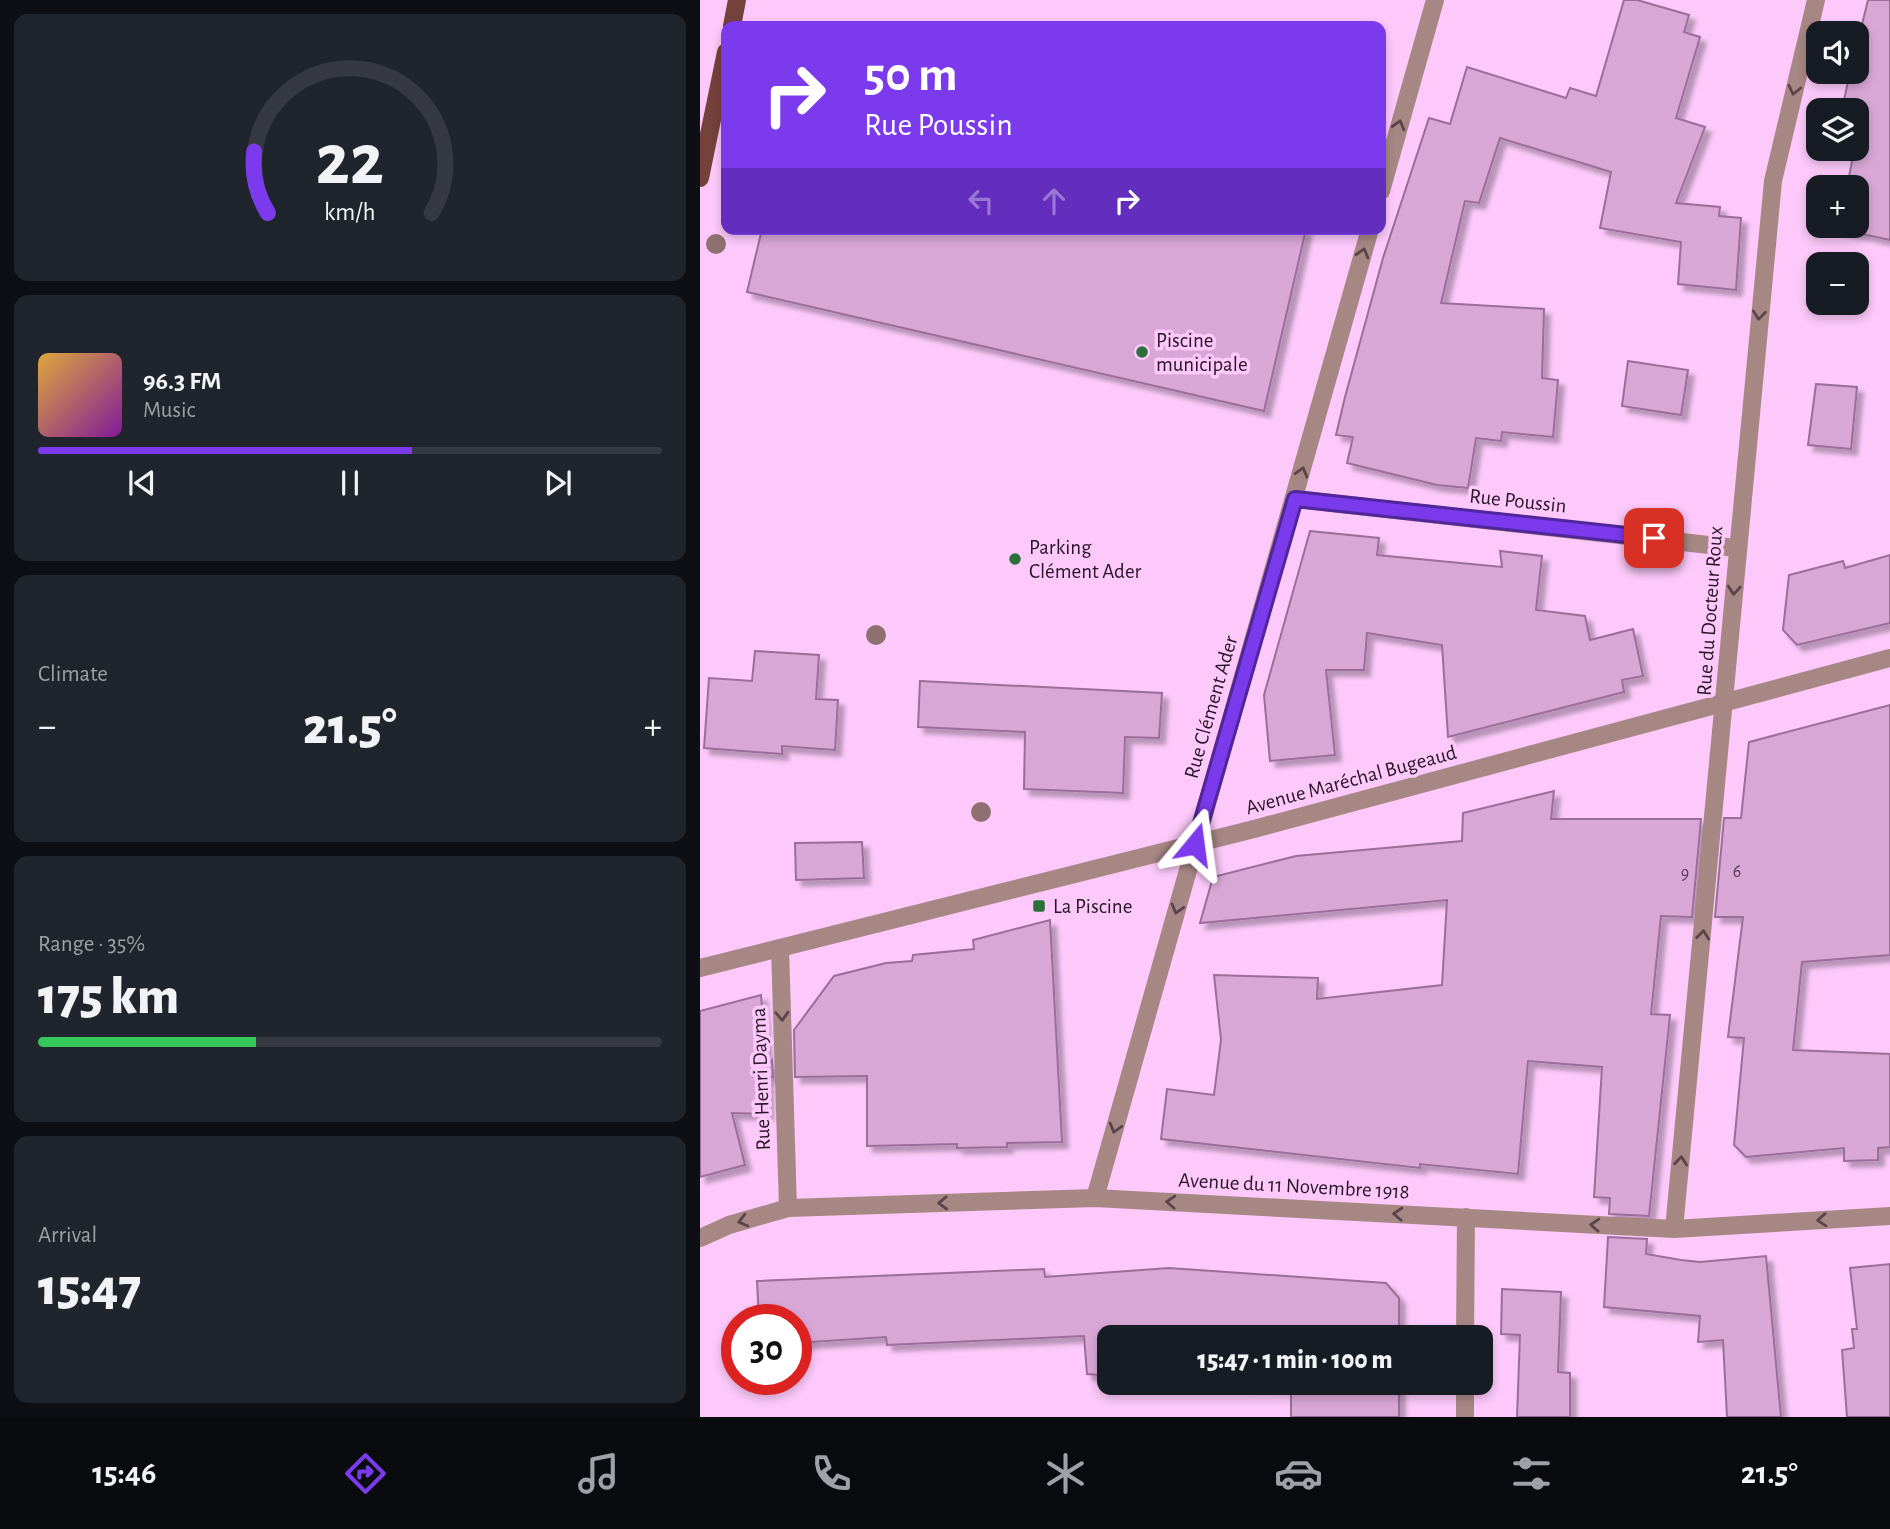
<!DOCTYPE html>
<html lang="en">
<head>
<meta charset="utf-8">
<style>
	:root { --surface:#171b24; --page:#20242c; --text:#f1f3f6; --muted:#9ea1a6; --line:#363941; --accent:#7c3aed }
	body { margin:0; font-family:"Alegreya Sans",sans-serif; background:var(--page); color:var(--text); height:100vh; display:flex; flex-direction:column; font-size:26px; white-space:nowrap }
	* { box-sizing:border-box; margin:0 }
	p { font-size:23px; color:var(--muted) }
	.icon { flex:none; width:38px; height:38px; fill:none; stroke:currentColor; stroke-width:2; stroke-linecap:round; stroke-linejoin:round }
	.map { position:relative; flex:1; overflow:hidden }
	.drawer { display:flex; flex-direction:column; gap:14px; padding:14px; background:#0d0f14; width:700px }
	.drawer>* { flex:none }
	.top-card { position:absolute; left:21px; top:21px; width:665px; height:214px; border-radius:14px; box-shadow:0 4px 10px #0003; background:#7c3aed; color:#fff; overflow:hidden }
	.buttons { position:absolute; left:1106px; top:21px; display:grid; gap:14px }
	.buttons a { display:grid; place-items:center; width:63px; height:63px; border-radius:14px; background:var(--surface); box-shadow:0 4px 10px #0003; font-size:35px }
	.speed { position:absolute; left:21px; top:1304px; display:flex; gap:14px; font-size:35px; font-weight:700; text-align:center }
	.speed>* { display:grid; place-content:center; width:91px; height:91px; border-radius:50%; background:var(--surface); box-shadow:0 4px 10px #0003; line-height:1 }
	.speed .limit { border:10px solid #d22; background:#fff; color:#111 }
	.pin { position:absolute; display:grid; place-items:center; width:60px; height:60px; color:#fff; margin:-30px; border-radius:14px; box-shadow:0 4px 10px #0006 }
	.me { position:absolute; width:77px; margin:-38px; rotate:16deg; stroke-linejoin:round; filter:drop-shadow(0 0 5px #0008) }
	.turn { display:flex; align-items:center; gap:24px; height:147px; padding:0 28px; font-size:32px }
	.turn .icon { width:91px; height:91px; stroke-width:2.5 }
	.turn b { display:block; font-size:49px; line-height:60px }
	.lanes { display:flex; align-items:center; height:66px; padding:0 28px; background:#0003; justify-content:center; gap:35px; direction:ltr }
	.lanes .off { opacity:.35 }
	.big { font-size:52px; font-weight:800; line-height:1.1 }
	.drawer .tile { flex:1; display:flex; flex-direction:column; justify-content:center; gap:10px; min-width:0; padding:0 24px; border-radius:14px; background:var(--page) }
	.drawer .dial { align-items:center; gap:0 }
	.dial svg { height:182px; overflow:visible; fill:none; stroke:var(--line); stroke-width:7; stroke-linecap:round; text-anchor:middle }
	.dial text { fill:var(--text); stroke:none }
	.song { display:flex; align-items:center; gap:21px }
	.cover { width:84px; height:84px; border-radius:10px; background:linear-gradient(135deg,hsl(40 70% 55%),hsl(290 70% 35%)) }
	.played { height:7px; border-radius:4px; background:linear-gradient(90deg,var(--accent) 60%,var(--line) 60%) }
	.keys { display:flex; justify-content:space-around; direction:ltr }
	.heat { display:flex; justify-content:space-between; align-items:center; font-size:38px; direction:ltr }
	.charge { height:10px; border-radius:5px; background:linear-gradient(90deg,#34c759 35%,var(--line) 0) }
	.trip { position:absolute; left:397px; top:1325px; width:396px; height:70px; border-radius:14px; background:var(--surface); box-shadow:0 4px 10px #0003; font-weight:800; line-height:70px; text-align:center }
	.tab-bar { display:flex; height:112px; justify-content:space-around; align-items:center; background:#090b0e; color:var(--muted) }
	.tab-bar .icon { width:49px; height:49px }
	.tab-bar .active { color:var(--accent) }
	.tab-bar b { font-size:32px; color:var(--text) }
	main { display:flex; flex:1; min-height:0 }
	.map>svg:first-child { display:block }
</style>
</head>
<body>
<main>
<section class="drawer">
<div class="tile dial"><svg viewBox="0 0 100 80">
<path d="M14 69A42 42 0 1 1 86 69"/>
<path d="M14 69A42 42 0 0 1 8 42" stroke="#7c3aed"/>
<text x="50" y="56" font-size="32" font-weight="700">22</text>
<text x="50" y="72" font-size="11">km/h</text>
</svg></div>
<div class="tile">
<div class="song"><i class="cover"></i><div><b>96.3 FM</b><p>Music</p></div></div>
<div class="played"></div>
<div class="keys"><svg class="icon" aria-label="previous" viewBox="0 0 24 24"><path d="M18 5L8 12l10 7zM5 5v14"/></svg><svg class="icon" aria-label="pause" viewBox="0 0 24 24"><path d="M8 5v14M16 5v14"/></svg><svg class="icon" aria-label="next" viewBox="0 0 24 24"><path d="M6 5l10 7-10 7zM19 5v14"/></svg></div>
</div>
<div class="tile"><p>Climate</p>
<div class="heat"><a>−</a><b class="big">21.5°</b><a>+</a></div>
</div>
<div class="tile"><p>Range · 35%</p><b class="big">175 km</b><div class="charge"></div></div>
<div class="tile"><p>Arrival</p><b class="big">15:47</b></div>
</section>
<div class="map">
<svg width="1190" height="1417" viewBox="0 0 1190 1417">
	<defs>
		<filter id="shadow"><feDropShadow dx="6" dy="6" stdDeviation="2" flood-color="#0004"/></filter>
	</defs>
	<rect width="100%" height="100%" fill="#fcc9fa"/>
	<g fill="#d8a7d6" stroke="#9b6d99" stroke-width="2" filter="url(#shadow)">
		<path d="M 924,0 L 937,0 L 989,15 L 984,32 L 1000,37 L 976,118 L 1005,127 L 976,203 L 1020,207 L 1019,216 L 1041,218 L 1036,290 L 978,284 L 981,242 L 900,228 L 911,172 L 800,138 L 779,203 L 765,201 L 741,303 L 844,309 L 842,378 L 858,380 L 853,437 L 802,432 L 801,441 L 776,438 L 768,488 L 737,485 L 647,463 L 653,437 L 636,435 L 645,397 L 683,258 L 729,118 L 750,124 L 767,67 L 866,98 L 870,88 L 896,96 Z"/>
		<path d="M 1168,0 L 1190,0 L 1190,240 L 1139,229 L 1140,226 L 1157,226 L 1157,187 L 1147,187 L 1162,110 L 1149,110 L 1151,102 L 1144,100 L 1150,72 L 1157,72 L 1157,45 Z"/>
		<path d="M 62,229 L 606,229 L 564,411 L 47,292 Z"/>
		<path d="M 928,361 L 988,370 L 981,415 L 922,406 Z"/>
		<path d="M 1116,384 L 1157,387 L 1151,449 L 1108,445 Z"/>
		<path d="M 610,531 L 679,538 L 677,555 L 802,567 L 800,551 L 842,556 L 836,610 L 885,616 L 890,640 L 933,629 L 943,676 L 922,680 L 924,692 L 748,737 L 742,645 L 667,633 L 664,670 L 626,670 L 635,755 L 570,761 L 564,695 Z"/>
		<path d="M 1190,555 L 1190,623 L 1097,645 L 1083,630 L 1089,575 L 1143,561 L 1145,568 Z"/>
		<path d="M 55,651 L 119,655 L 116,699 L 138,700 L 135,750 L 82,746 L 82,754 L 4,748 L 9,678 L 52,681 Z"/>
		<path d="M 220,681 L 462,693 L 459,738 L 425,737 L 423,793 L 324,789 L 325,732 L 218,727 Z"/>
		<path d="M 1190,705 L 1190,955 L 1102,962 L 1093,1050 L 1190,1054 L 1190,1147 L 1178,1148 L 1178,1160 L 1144,1161 L 1144,1148 L 1046,1157 L 1034,1145 L 1044,1038 L 1028,1037 L 1043,917 L 1015,917 L 1024,818 L 1041,818 L 1049,742 Z"/>
		<path d="M 854,791 L 851,819 L 1001,819 L 992,917 L 961,916 L 951,1014 L 970,1015 L 949,1216 L 909,1214 L 910,1198 L 894,1197 L 902,1067 L 828,1061 L 818,1174 L 720,1164 L 720,1168 L 461,1139 L 467,1089 L 514,1095 L 521,1040 L 514,975 L 618,978 L 617,999 L 742,985 L 747,900 L 500,923 L 513,877 L 596,856 L 762,841 L 763,813 Z"/>
		<path d="M 162,842 L 164,878 L 96,880 L 95,843 Z"/>
		<path d="M 350,920 L 362,1142 L 307,1143 L 307,1147 L 257,1148 L 257,1144 L 167,1146 L 167,1076 L 95,1077 L 94,1030 L 134,976 L 186,963 L 212,961 L 213,955 L 274,949 L 273,940 Z"/>
		<path d="M 61,995 L 67,1066 L 72,1060 L 73,1077 L 67,1077 L 67,1114 L 32,1113 L 45,1165 L 0,1177 L 0,1011 Z"/>
		<path d="M 908,1237 L 947,1239 L 946,1254 L 981,1260 L 1000,1262 L 1066,1256 L 1081,1417 L 1027,1417 L 1023,1340 L 998,1342 L 1000,1316 L 904,1307 Z"/>
		<path d="M 1190,1264 L 1190,1417 L 1147,1417 L 1142,1350 L 1154,1348 L 1152,1329 L 1157,1329 L 1150,1268 Z"/>
		<path d="M 469,1268 L 686,1283 L 699,1298 L 699,1337 L 410,1337 L 410,1376 L 387,1374 L 384,1336 L 187,1345 L 186,1337 L 96,1343 L 96,1320 L 59,1320 L 57,1281 L 344,1269 L 345,1277 Z"/>
		<path d="M 802,1289 L 861,1292 L 858,1372 L 870,1373 L 870,1417 L 817,1417 L 820,1335 L 801,1334 Z"/>
		<path d="M 521,1382 L 699,1382 L 699,1417 L 591,1417 L 591,1387 Z"/>
	</g>
	<g fill="none" stroke-linecap="round" stroke-linejoin="round">
		<g stroke="#a78783" stroke-width="18">
			<path d="M 681,191 L 735,0"/>
			<path d="M 595,499 L 1036,548"/>
			<path d="M 80,948 L 88,1208"/>
			<path d="M 0,968 L 554,829 L 1190,658"/>
			<path d="M 395,1198 L 670,229"/>
			<path d="M 974,1229 L 1073,181 L 1116,0"/>
			<path d="M 765,1337 L 766,1217"/>
			<path d="M 765,1417 L 765,1382"/>
		</g>
		<path stroke="#a78783" stroke-width="18" d="M 0,1238 L 29,1225 L 88,1208 L 395,1198 L 974,1229 L 1190,1216"/>
		<g stroke="#75413b" stroke-width="18">
			<path d="M 32,26 L 37,0"/>
			<path d="M 0,178 L 26,52"/>
		</g>
	</g>
	<g fill="#8f7070">
		<circle cx="16" cy="244" r="10"/>
		<circle cx="176" cy="635" r="10"/>
		<circle cx="281" cy="812" r="10"/>
	</g>
	<defs><path id="oneway-chevron" d="M-2-3.5L2.5 0L-2 3.5" fill="none" stroke-width="1.6" stroke-linecap="round" stroke-linejoin="round" transform="scale(1.75)"/></defs>
	<g stroke="#5b434c">
		<use href="#oneway-chevron" transform="translate(1094 90) rotate(103)"/>
		<use href="#oneway-chevron" transform="translate(699 125) rotate(-74)"/>
		<use href="#oneway-chevron" transform="translate(663 253) rotate(-74)"/>
		<use href="#oneway-chevron" transform="translate(1059 315) rotate(96)"/>
		<use href="#oneway-chevron" transform="translate(602 472) rotate(-74)"/>
		<use href="#oneway-chevron" transform="translate(1034 590) rotate(94)"/>
		<use href="#oneway-chevron" transform="translate(477 909) rotate(106)"/>
		<use href="#oneway-chevron" transform="translate(1003 935) rotate(-84)"/>
		<use href="#oneway-chevron" transform="translate(82 1016) rotate(88)"/>
		<use href="#oneway-chevron" transform="translate(415 1128) rotate(106)"/>
		<use href="#oneway-chevron" transform="translate(981 1161) rotate(-84)"/>
		<use href="#oneway-chevron" transform="translate(471 1202) rotate(-177)"/>
		<use href="#oneway-chevron" transform="translate(243 1203) rotate(178)"/>
		<use href="#oneway-chevron" transform="translate(698 1214) rotate(-177)"/>
		<use href="#oneway-chevron" transform="translate(1122 1220) rotate(176)"/>
		<use href="#oneway-chevron" transform="translate(43 1221) rotate(165)"/>
		<use href="#oneway-chevron" transform="translate(895 1225) rotate(-177)"/>
	</g>
	<g fill="none" stroke-linecap="round" stroke-linejoin="round">
		<g stroke="#51269a" stroke-width="18">
			<path id="route" d="M 495,844 L 595,499 L 954,538"/>
		</g>
		<use href="#route" stroke="#7c3aed" stroke-width="12"/>
	</g>
	<g fill="#2d6f39" stroke="#fcc9fa" stroke-width="2.5">
		<circle cx="442" cy="352" r="7"/>
		<circle cx="315" cy="559" r="7"/>
		<rect x="332" y="899" width="14" height="14" rx="3.5"/>
	</g>
	<g text-anchor="middle" dominant-baseline="central" stroke-width="7" stroke-linejoin="round" paint-order="stroke">
		<g font-size="18" fill="#553a54">
			<text x="1037" y="872">6</text>
			<text x="985" y="874">9</text>
		</g>
		<g font-size="21" fill="#291628" stroke="#fcc9fa" text-anchor="start">
			<text x="456" y="340">Piscine<tspan x="456" dy="24">municipale</tspan></text>
			<text x="329" y="547">Parking<tspan x="329" dy="24">Clément Ader</tspan></text>
			<text x="353" y="906">La Piscine</text>
		</g>
		<g font-size="21" fill="#291628" stroke="#fcc9fa">
			<text transform="translate(818 501) rotate(6)">Rue Poussin</text>
			<text transform="translate(1010 611) rotate(-86)">Rue du Docteur Roux</text>
			<text transform="translate(511 707) rotate(-74)">Rue Clément Ader</text>
			<text transform="translate(651 780) rotate(-15)">Avenue Maréchal Bugeaud</text>
			<text transform="translate(61 1079) rotate(-92)">Rue Henri Dayma</text>
			<text transform="translate(594 1186) rotate(3)">Avenue du 11 Novembre 1918</text>
		</g>
	</g>
</svg>
<div class="buttons">
<a><svg class="icon" aria-label="sound" viewBox="0 0 24 24"><path d="M4 9h4l5-4v14l-5-4H4zM17 9q2 3 0 6"/></svg></a>
<a><svg class="icon" aria-label="layers" viewBox="0 0 24 24"><path d="M12 4l9 5-9 5-9-5zM3 14l9 5 9-5"/></svg></a>
<a>+</a>
<a>−</a>
</div>
<div class="speed"><div class="limit">30</div></div>
<div class="pin" style="left:954px;top:538px;background:#d93025"><svg class="icon" aria-label="arrive" viewBox="0 0 24 24"><path d="M6 21V4h12l-3 4 3 4H6"/></svg></div>
<svg class="me" style="left:495px;top:844px" viewBox="-20 -20 40 40"><path d="M0-17L14 15 0 8-14 15z" fill="#7c3aed" stroke="#fff" stroke-width="4"/></svg>
<div class="trip">15:47 · 1 min · 100 m</div>
<div class="top-card">
<div class="turn"><svg class="icon" aria-label="right" viewBox="0 0 24 24"><path d="M7 20v-9h11M14 6l5 5-5 5"/></svg><div><b>50 m</b>Rue Poussin</div></div>
<div class="lanes"><svg class="icon off" aria-label="left" viewBox="0 0 24 24"><path d="M17 20v-9H6M10 6l-5 5 5 5"/></svg><svg class="icon off" aria-label="ahead" viewBox="0 0 24 24"><path d="M12 20V5M6 11l6-6 6 6"/></svg><svg class="icon" aria-label="right" viewBox="0 0 24 24"><path d="M7 20v-9h11M14 6l5 5-5 5"/></svg></div>
</div>
</div>
</main>
<nav class="tab-bar">
<b>15:46</b>
<svg class="icon active" aria-label="directions" viewBox="0 0 24 24"><path d="M12 3l9 9-9 9-9-9zM9 14v-3h6M13 9l2 2-2 2"/></svg>
<svg class="icon" aria-label="music" viewBox="0 0 24 24"><path d="M9 18V5l10-2v13"/><circle cx="6" cy="18" r="3"/><circle cx="16" cy="16" r="3"/></svg>
<svg class="icon" aria-label="phone" viewBox="0 0 24 24"><path d="M5 4h4l2 5-3 2q2 4 5 5l2-3 5 2v4C11 20 4 13 5 4z"/></svg>
<svg class="icon" aria-label="climate" viewBox="0 0 24 24"><path d="M12 3v18M4 7l16 10M4 17L20 7"/></svg>
<svg class="icon" aria-label="car" viewBox="0 0 24 24"><path d="M5 17H2v-5l4-1 3-4h7l3 4 3 1v5h-3M9 17h6M6 11h13"/><circle cx="7" cy="17" r="2"/><circle cx="17" cy="17" r="2"/></svg>
<svg class="icon" aria-label="filters" viewBox="0 0 24 24"><path d="M4 7h16M4 17h16"/><circle cx="9" cy="7" r="2"/><circle cx="15" cy="17" r="2"/></svg>
<b>21.5°</b>
</nav>
</body>
</html>
